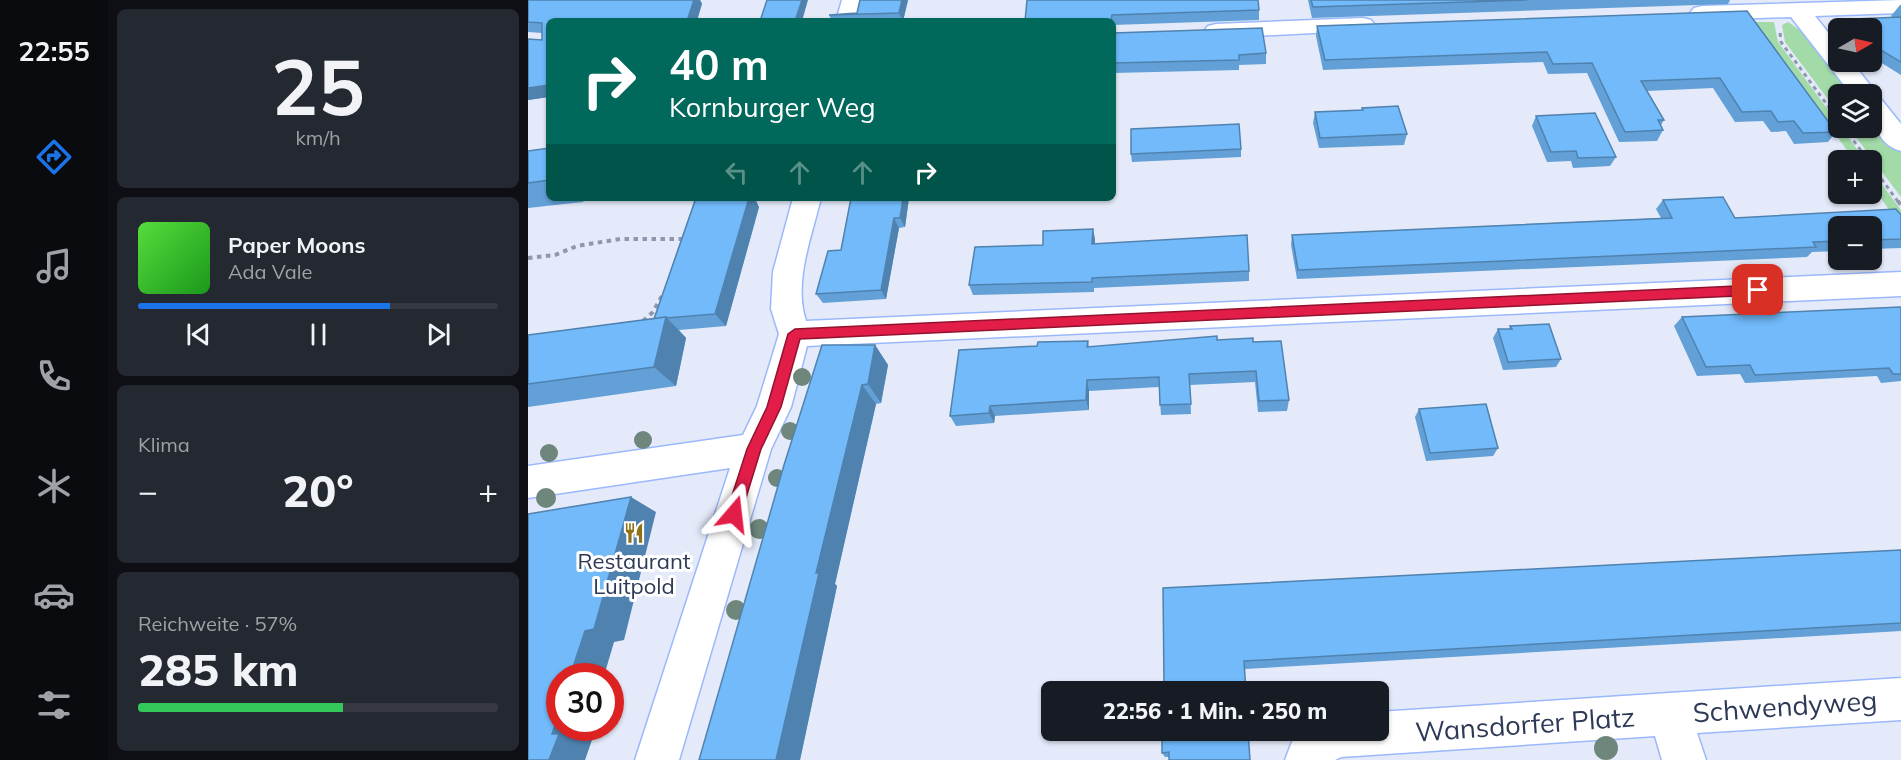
<!DOCTYPE html>
<html lang="de">
<head>
<meta charset="utf-8">
<style>
	:root { --surface:#171b24; --page:#242831; --text:#f1f3f6; --muted:#9ea1a6; --line:#363941; --accent:#1a73e8 }
	body { margin:0; font-family:Mulish,sans-serif; background:var(--page); color:var(--text); height:100vh; display:flex; flex-direction:column; font-size:22px; white-space:nowrap }
	* { box-sizing:border-box; margin:0 }
	p { font-size:20px; color:var(--muted) }
	.icon { flex:none; width:33px; height:33px; fill:none; stroke:currentColor; stroke-width:2; stroke-linecap:round; stroke-linejoin:round }
	.map { position:relative; flex:1; overflow:hidden }
	.drawer { display:flex; flex-direction:column; gap:9px; padding:9px; background:#0d0f14; width:420px }
	.drawer>* { flex:none }
	.hud { position:absolute; left:18px; top:18px; width:570px; height:183px; border-radius:9px; box-shadow:0 2px 4px #0004; background:#00695c; color:#fff; overflow:hidden }
	.needle { width:39px; rotate:81deg }
	.controls { position:absolute; left:1300px; top:18px; display:grid; gap:12px }
	.controls a { display:grid; place-items:center; width:54px; height:54px; border-radius:9px; background:var(--surface); box-shadow:0 2px 4px #0004; font-size:30px }
	.speed { position:absolute; left:18px; top:663px; display:flex; gap:12px; font-size:30px; font-weight:700; text-align:center }
	.speed>* { display:grid; place-content:center; width:78px; height:78px; border-radius:50%; background:var(--surface); box-shadow:0 2px 4px #0004; line-height:1 }
	.speed .limit { border:9px solid #d22; background:#fff; color:#111 }
	.pin { position:absolute; display:grid; place-items:center; width:51px; height:51px; color:#fff; margin:-26px; border-radius:12px; box-shadow:0 3px 9px #0006 }
	.me { position:absolute; width:66px; margin:-33px; rotate:17deg; stroke-linejoin:round; filter:drop-shadow(0 0 4px #0008) }
	.turn { display:flex; align-items:center; gap:21px; height:126px; padding:0 24px; font-size:27px }
	.turn .icon { width:78px; height:78px; stroke-width:2.5 }
	.turn b { display:block; font-size:42px; line-height:51px }
	.lanes { display:flex; align-items:center; height:57px; padding:0 24px; background:#0003; justify-content:center; gap:30px; direction:ltr }
	.lanes .off { opacity:.35 }
	.big { font-size:45px; font-weight:800; line-height:1.1 }
	.drawer .card { flex:1; display:flex; flex-direction:column; justify-content:center; gap:9px; min-width:0; padding:0 21px; border-radius:9px; background:var(--page) }
	.drawer .dial { align-items:center; gap:0 }
	.dial b { font-size:78px; line-height:1 }
	.song { display:flex; align-items:center; gap:18px }
	.cover { width:72px; height:72px; border-radius:9px; background:linear-gradient(135deg,hsl(110 70% 55%),hsl(120 70% 35%)) }
	.played { height:6px; border-radius:3px; background:linear-gradient(90deg,var(--accent) 70%,var(--line) 70%) }
	.keys { display:flex; justify-content:space-around; direction:ltr }
	.heat { display:flex; justify-content:space-between; align-items:center; font-size:33px; direction:ltr }
	.charge { height:9px; border-radius:4px; background:linear-gradient(90deg,#34c759 57%,var(--line) 0) }
	.trip { position:absolute; left:513px; top:681px; width:348px; height:60px; border-radius:9px; background:var(--surface); box-shadow:0 2px 4px #0004; font-weight:800; line-height:60px; text-align:center }
	main { display:flex; flex:1; min-height:0 }
	.dock { display:flex; flex-direction:column; width:108px; justify-content:space-around; align-items:center; background:#090b0e; color:var(--muted) }
	.dock .icon { width:42px; height:42px }
	.dock .selected { color:var(--accent) }
	.dock b { font-size:27px; color:var(--text) }
	.map>svg:first-child { display:block }
</style>
</head>
<body>
<main>
<nav class="dock">
<b>22:55</b>
<svg class="icon selected" aria-label="directions" viewBox="0 0 24 24"><path d="M12 3l9 9-9 9-9-9zM9 14v-3h6M13 9l2 2-2 2"/></svg>
<svg class="icon" aria-label="music" viewBox="0 0 24 24"><path d="M9 18V5l10-2v13"/><circle cx="6" cy="18" r="3"/><circle cx="16" cy="16" r="3"/></svg>
<svg class="icon" aria-label="phone" viewBox="0 0 24 24"><path d="M5 4h4l2 5-3 2q2 4 5 5l2-3 5 2v4C11 20 4 13 5 4z"/></svg>
<svg class="icon" aria-label="climate" viewBox="0 0 24 24"><path d="M12 3v18M4 7l16 10M4 17L20 7"/></svg>
<svg class="icon" aria-label="car" viewBox="0 0 24 24"><path d="M5 17H2v-5l4-1 3-4h7l3 4 3 1v5h-3M9 17h6M6 11h13"/><circle cx="7" cy="17" r="2"/><circle cx="17" cy="17" r="2"/></svg>
<svg class="icon" aria-label="filters" viewBox="0 0 24 24"><path d="M4 7h16M4 17h16"/><circle cx="9" cy="7" r="2"/><circle cx="15" cy="17" r="2"/></svg>
</nav>
<section class="drawer">
<div class="card dial"><b>25</b><p>km/h</p></div>
<div class="card">
<div class="song"><i class="cover"></i><div><b>Paper Moons</b><p>Ada Vale</p></div></div>
<div class="played"></div>
<div class="keys"><svg class="icon" aria-label="previous" viewBox="0 0 24 24"><path d="M18 5L8 12l10 7zM5 5v14"/></svg><svg class="icon" aria-label="pause" viewBox="0 0 24 24"><path d="M8 5v14M16 5v14"/></svg><svg class="icon" aria-label="next" viewBox="0 0 24 24"><path d="M6 5l10 7-10 7zM19 5v14"/></svg></div>
</div>
<div class="card"><p>Klima</p>
<div class="heat"><a>−</a><b class="big">20°</b><a>+</a></div>
</div>
<div class="card"><p>Reichweite · 57%</p><b class="big">285 km</b><div class="charge"></div></div>
</section>
<div class="map">
<svg width="1373" height="760" viewBox="0 0 1373 760">
	<rect width="100%" height="100%" fill="#e4eaf9"/>
	<g fill="#a2dba7">
		<path d="M 1226,22 L 1246,22 L 1250,42 L 1337,160 L 1326,160 Z"/>
		<path d="M 1260,22 L 1285,39 L 1328,94 L 1311,94 L 1311,114 L 1257,42 L 1254,25 Z"/>
		<path d="M 1344,115 L 1373,153 L 1373,197 L 1321,128 L 1344,128 Z"/>
		<path d="M 1344,171 L 1373,210 L 1373,226 L 1344,186 Z"/>
	</g>
	<g fill="none" stroke-linecap="round" stroke-linejoin="round">
		<g stroke="#9bb8fd" stroke-width="3">
			<g id="minor">
				<path d="M 314,0 L 336,0 L 332,21 L 308,21 Z"/>
				<path d="M 1373,0 L 1373,13 L 1287,16 L 1311,46 L 1311,62 L 1324,62 L 1349,94 L 1347,97 L 1353,99 L 1373,124 L 1373,151 C 1347,144 1344,118 1344,94 L 1323,94 L 1263,17 L 1174,20 L 1166,18 L 1162,13 L 1166,8 L 1174,6 Z"/>
				<path d="M 835,18 L 843,20 L 847,25 L 843,30 L 688,38 L 680,36 L 676,31 L 680,26 L 688,24 Z"/>
				<path d="M 265,198 L 293,198 C 284,236 265,282 278,321 L 1373,272 L 1373,296 L 279,346 L 263,407 L 243,449 L 151,760 L 107,760 L 202,468 L 0,498 L 0,466 L 215,435 L 229,406 L 251,334 L 243,309 L 245,272 Z"/>
				<path d="M 1373,678 L 1373,720 L 1169,733 L 1178,760 L 1134,760 L 1127,736 L 813,757 L 807,760 L 757,760 L 767,734 L 775,730 L 850,730 L 850,712 Z"/>
			</g>
		</g>
		<g stroke="#8f97ac" stroke-width="3" stroke-dasharray="4 4" stroke-linecap="butt">
			<path d="M 1252,33 L 1253,42 L 1311,121"/>
			<path d="M 1316,128 L 1340,160"/>
			<path d="M 1344,166 L 1371,203"/>
		</g>
		<g stroke="#8f97ac" stroke-width="4" stroke-dasharray="4.5 4.5" stroke-linecap="butt">
			<path d="M 1370,201 L 1373,205"/>
			<path d="M 0,258 L 27,255 L 49,246 L 92,239 L 157,239"/>
			<path d="M 115,321 L 125,312 L 135,294"/>
		</g>
		<use href="#minor" fill="#fff" fill-rule="evenodd"/>
	</g>
	<g fill="#6e867b">
		<circle cx="274" cy="377" r="9"/>
		<circle cx="262" cy="431" r="9"/>
		<circle cx="115" cy="440" r="9"/>
		<circle cx="21" cy="453" r="9"/>
		<circle cx="249" cy="478" r="9"/>
		<circle cx="18" cy="498" r="10"/>
		<circle cx="231" cy="529" r="10"/>
		<circle cx="208" cy="610" r="10"/>
		<circle cx="1078" cy="748" r="12"/>
	</g>
	<g fill="#62a0d7">
		<path d="M 0,0 L 172,0 L 174,4 L 21,21 L 21,97 L 0,100 L 14,40 L 14,33 L 0,32 Z"/>
		<path d="M 380,0 L 375,21 L 304,21 L 301,15 L 329,13 Z"/>
		<path d="M 499,0 L 731,10 L 731,20 L 585,25 L 585,21 L 497,21 Z"/>
		<path d="M 780,0 L 1202,0 L 1200,4 L 784,18 Z"/>
		<path d="M 1372,5 L 1373,5 L 1373,75 L 1344,57 L 1344,28 L 1320,28 L 1327,19 L 1365,18 L 1363,16 Z"/>
		<path d="M 1219,11 L 1308,132 L 1300,142 L 1266,144 L 1258,131 L 1243,132 L 1235,121 L 1207,122 L 1185,88 L 1119,91 L 1136,120 L 1133,125 L 1135,130 L 1129,141 L 1091,142 L 1059,73 L 1020,74 L 1015,62 L 795,70 L 788,36 L 789,26 Z"/>
		<path d="M 585,33 L 738,53 L 738,64 L 711,65 L 711,70 L 585,73 Z"/>
		<path d="M 834,108 L 879,134 L 876,145 L 791,148 L 785,123 L 787,112 L 833,110 Z"/>
		<path d="M 1008,116 L 1088,157 L 1082,166 L 1045,168 L 1043,161 L 1019,162 L 1004,126 Z"/>
		<path d="M 21,148 L 21,198 L 57,198 L 55,202 L 0,208 L 0,151 Z"/>
		<path d="M 713,149 L 713,157 L 604,162 L 603,154 Z"/>
		<path d="M 163,198 L 229,198 L 228,201 L 231,207 L 198,326 L 151,330 L 158,338 L 148,386 L 0,407 L 0,335 L 126,319 L 166,202 Z"/>
		<path d="M 323,198 L 381,198 L 377,227 L 371,228 L 358,299 L 295,303 L 288,294 L 313,250 Z"/>
		<path d="M 1135,200 L 1207,218 L 1373,215 L 1373,248 L 1344,249 L 1344,226 L 1311,226 L 1311,251 L 1284,252 L 1279,257 L 769,279 L 763,245 L 764,235 L 1133,218 L 1128,209 Z"/>
		<path d="M 567,239 L 567,244 L 721,271 L 721,281 L 566,288 L 566,292 L 445,295 L 441,285 L 515,245 Z"/>
		<path d="M 1373,307 L 1373,381 L 1353,383 L 1349,376 L 1217,383 L 1212,374 L 1169,376 L 1146,326 L 1154,317 Z"/>
		<path d="M 982,326 L 1033,359 L 1028,367 L 975,370 L 965,338 L 970,329 L 981,329 Z"/>
		<path d="M 689,340 L 725,342 L 761,400 L 759,411 L 730,412 L 727,382 L 662,385 L 663,414 L 633,415 L 631,387 L 561,391 L 561,410 L 467,416 L 466,423 L 428,426 L 422,416 L 509,346 L 560,341 L 561,347 Z"/>
		<path d="M 294,345 L 347,345 L 360,365 L 353,403 L 348,404 L 307,584 L 309,586 L 272,760 Z"/>
		<path d="M 891,409 L 970,448 L 965,456 L 898,461 L 887,417 Z"/>
		<path d="M 1373,550 L 1373,631 L 717,669 L 636,683 L 635,588 Z"/>
		<path d="M 720,730 L 641,757 L 637,757 L 634,753 Z"/>
	</g>
	<g fill="#5082af">
		<path d="M 165,0 L 172,0 L 174,4 L 169,21 L 159,21 Z"/>
		<path d="M 274,0 L 280,0 L 274,21 L 267,21 Z"/>
		<path d="M 374,0 L 380,0 L 375,21 L 371,13 Z"/>
		<path d="M 21,85 L 21,97 L 0,100 L 0,88 Z"/>
		<path d="M 220,198 L 229,198 L 228,201 L 231,207 L 198,326 L 187,314 Z"/>
		<path d="M 375,198 L 381,198 L 377,227 L 372,218 Z"/>
		<path d="M 366,218 L 371,228 L 358,299 L 353,290 Z"/>
		<path d="M 565,229 L 567,239 L 566,254 L 564,244 Z"/>
		<path d="M 138,317 L 158,338 L 148,386 L 126,367 Z"/>
		<path d="M 347,345 L 360,365 L 353,403 L 340,384 Z"/>
		<path d="M 559,380 L 561,391 L 561,410 L 558,400 Z"/>
		<path d="M 334,385 L 348,404 L 307,584 L 309,586 L 272,760 L 248,760 L 288,573 Z"/>
		<path d="M 462,406 L 467,416 L 466,423 L 461,413 Z"/>
		<path d="M 103,497 L 128,512 L 96,640 L 86,642 L 76,676 L 42,676 Z"/>
		<path d="M 32,709 L 32,728 L 61,728 L 58,739 L 64,740 L 57,760 L 21,760 L 24,734 Z"/>
	</g>
	<g fill="#72bafa" stroke="#5082af" stroke-width="1.5">
		<path d="M 0,0 L 166,0 L 159,21 L 21,21 L 21,85 L 0,88 L 0,39 L 14,40 L 14,23 L 0,22 Z"/>
		<path d="M 239,0 L 274,0 L 267,21 L 232,21 Z"/>
		<path d="M 332,0 L 374,0 L 371,13 L 301,15 L 329,13 Z"/>
		<path d="M 499,0 L 730,0 L 731,10 L 584,15 L 583,21 L 497,21 Z"/>
		<path d="M 783,0 L 999,0 L 785,7 Z"/>
		<path d="M 1219,11 L 1308,132 L 1275,133 L 1266,121 L 1250,122 L 1243,111 L 1214,112 L 1192,78 L 1113,81 L 1136,120 L 1130,120 L 1135,130 L 1097,132 L 1064,63 L 1025,64 L 1019,52 L 797,60 L 789,26 Z"/>
		<path d="M 1373,17 L 1373,62 L 1351,49 L 1344,40 L 1344,28 L 1334,28 L 1327,19 Z"/>
		<path d="M 734,28 L 738,53 L 711,55 L 711,60 L 585,63 L 585,33 Z"/>
		<path d="M 870,106 L 879,134 L 792,138 L 787,112 L 835,110 L 834,108 Z"/>
		<path d="M 1067,113 L 1088,157 L 1050,158 L 1048,151 L 1023,152 L 1008,116 Z"/>
		<path d="M 711,124 L 713,149 L 603,154 L 603,129 Z"/>
		<path d="M 21,148 L 21,180 L 0,183 L 0,151 Z"/>
		<path d="M 1195,197 L 1207,218 L 1368,209 L 1373,215 L 1373,239 L 1344,240 L 1344,226 L 1311,226 L 1311,241 L 1285,242 L 1288,247 L 770,270 L 764,235 L 1144,218 L 1135,200 Z"/>
		<path d="M 168,198 L 221,198 L 187,314 L 126,319 Z"/>
		<path d="M 323,198 L 375,198 L 372,218 L 366,218 L 353,290 L 288,294 L 300,251 L 313,250 Z"/>
		<path d="M 565,229 L 564,244 L 719,235 L 721,271 L 564,278 L 564,282 L 441,285 L 447,247 L 515,245 L 515,231 Z"/>
		<path d="M 1373,307 L 1373,374 L 1365,374 L 1361,368 L 1227,375 L 1222,365 L 1178,367 L 1154,317 Z"/>
		<path d="M 138,317 L 126,367 L 0,384 L 0,335 Z"/>
		<path d="M 1021,324 L 1033,359 L 980,362 L 970,329 L 984,329 L 982,326 Z"/>
		<path d="M 689,336 L 689,340 L 725,338 L 725,342 L 753,341 L 761,400 L 731,401 L 728,371 L 661,374 L 663,404 L 632,405 L 631,377 L 559,380 L 558,400 L 462,406 L 461,413 L 422,416 L 431,350 L 509,346 L 510,342 L 560,341 L 559,347 Z"/>
		<path d="M 294,345 L 347,345 L 340,384 L 334,385 L 288,573 L 291,573 L 248,760 L 171,760 L 256,465 Z"/>
		<path d="M 958,404 L 970,448 L 902,453 L 891,409 Z"/>
		<path d="M 103,497 L 66,629 L 57,631 L 42,676 L 32,676 L 32,709 L 24,734 L 31,734 L 21,760 L 0,760 L 0,514 Z"/>
		<path d="M 1373,550 L 1373,623 L 716,661 L 718,692 L 622,692 L 622,684 L 636,683 L 635,588 Z"/>
		<path d="M 634,730 L 720,730 L 722,760 L 641,760 L 641,752 L 634,753 Z"/>
	</g>
	<path fill="#e11d48" stroke="#92132f" stroke-width="1.5" d="M 1230,285 L 1236,290 L 1230,295 L 272,339 L 253,407 L 233,449 L 213,514 L 211,519 L 206,521 L 200,519 L 198,514 L 219,449 L 239,407 L 260,334 L 267,329 Z"/>
	<defs>
		<g id="restaurant-bare" transform="scale(1.62)"><path d="M-5-6h1v4h1v-4h1v4h1v-4h1v5L-1.5 .5V6h-2V.5L-5-1ZM5-6V6H3V1.5H1.5Q1.5-4 5-6Z" fill="#917116" stroke="#fff" stroke-width="2.5" paint-order="stroke"/></g>
	</defs>
	<g fill-rule="evenodd">
		<use href="#restaurant-bare" x="106" y="533"/>
	</g>
	<g text-anchor="middle" dominant-baseline="central" stroke-width="6" stroke-linejoin="round" paint-order="stroke">
		<g font-size="22" fill="#2d3955" stroke="#fff">
			<text x="106" y="561">Restaurant<tspan x="106" dy="25">Luitpold</tspan></text>
		</g>
		<g font-size="27" fill="#2d3955" stroke="#fff">
			<text transform="translate(1257 706) rotate(-4)">Schwendyweg</text>
			<text transform="translate(997 724) rotate(-4)">Wansdorfer Platz</text>
		</g>
	</g>
</svg>
<div class="controls">
<a><svg class="needle" viewBox="-14 -14 28 28"><path d="M0-13l5 13h-10z" fill="#e53935"/><path d="M0 13l5-13h-10z" fill="#9ea1a6"/></svg></a>
<a><svg class="icon" aria-label="layers" viewBox="0 0 24 24"><path d="M12 4l9 5-9 5-9-5zM3 14l9 5 9-5"/></svg></a>
<a>+</a>
<a>−</a>
</div>
<div class="speed"><div class="limit">30</div></div>
<div class="pin" style="left:1230px;top:290px;background:#d93025"><svg class="icon" aria-label="arrive" viewBox="0 0 24 24"><path d="M6 21V4h12l-3 4 3 4H6"/></svg></div>
<svg class="me" style="left:206px;top:514px" viewBox="-20 -20 40 40"><path d="M0-17L14 15 0 8-14 15z" fill="#e11d48" stroke="#fff" stroke-width="4"/></svg>
<div class="trip">22:56 · 1 Min. · 250 m</div>
<div class="hud">
<div class="turn"><svg class="icon" aria-label="right" viewBox="0 0 24 24"><path d="M7 20v-9h11M14 6l5 5-5 5"/></svg><div><b>40 m</b>Kornburger Weg</div></div>
<div class="lanes"><svg class="icon off" aria-label="left" viewBox="0 0 24 24"><path d="M17 20v-9H6M10 6l-5 5 5 5"/></svg><svg class="icon off" aria-label="ahead" viewBox="0 0 24 24"><path d="M12 20V5M6 11l6-6 6 6"/></svg><svg class="icon off" aria-label="ahead" viewBox="0 0 24 24"><path d="M12 20V5M6 11l6-6 6 6"/></svg><svg class="icon" aria-label="right" viewBox="0 0 24 24"><path d="M7 20v-9h11M14 6l5 5-5 5"/></svg></div>
</div>
</div>
</main>
</body>
</html>
